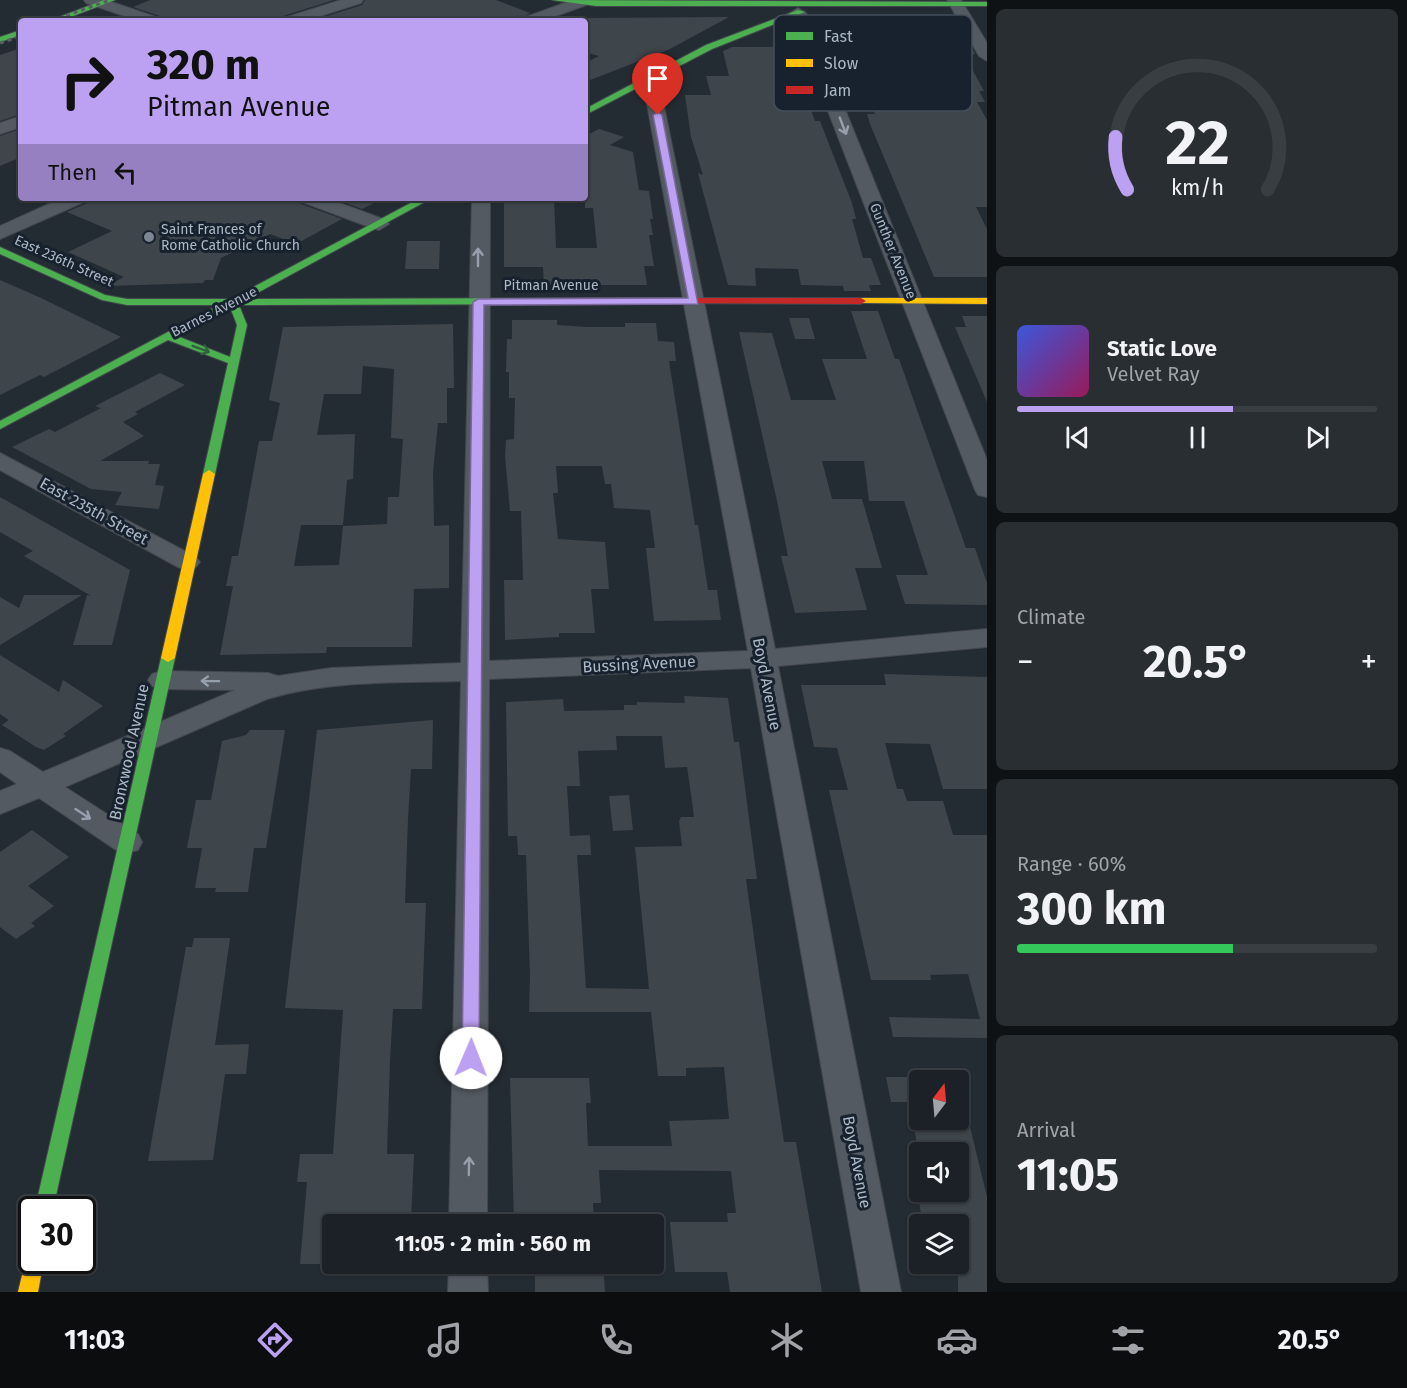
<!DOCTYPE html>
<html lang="en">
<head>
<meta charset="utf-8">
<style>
	:root { --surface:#1b2126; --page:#282e32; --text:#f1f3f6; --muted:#a0a3a7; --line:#393e43; --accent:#bca0f2 }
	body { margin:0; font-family:"Fira Sans",sans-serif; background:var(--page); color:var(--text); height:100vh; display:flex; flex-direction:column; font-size:22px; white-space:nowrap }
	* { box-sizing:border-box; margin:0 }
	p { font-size:20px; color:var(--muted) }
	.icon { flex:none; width:33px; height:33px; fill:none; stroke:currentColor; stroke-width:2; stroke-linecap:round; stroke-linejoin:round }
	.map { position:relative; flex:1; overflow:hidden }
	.drawer { display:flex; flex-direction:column; gap:9px; padding:9px; background:#0f1215; width:420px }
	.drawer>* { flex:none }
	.guide { position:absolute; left:18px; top:18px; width:570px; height:183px; border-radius:6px; box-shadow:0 2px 4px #0004,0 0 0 2px var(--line); background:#bca0f2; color:#111; overflow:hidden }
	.needle { width:39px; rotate:16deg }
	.tools { position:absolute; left:909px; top:1070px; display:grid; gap:12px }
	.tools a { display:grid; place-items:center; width:60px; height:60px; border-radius:6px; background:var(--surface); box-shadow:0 2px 4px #0004,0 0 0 2px var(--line); font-size:30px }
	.speed { position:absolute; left:18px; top:1196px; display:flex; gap:12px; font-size:30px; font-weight:700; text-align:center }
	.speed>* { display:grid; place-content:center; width:78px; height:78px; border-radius:50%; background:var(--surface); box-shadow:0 2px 4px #0004,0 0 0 2px var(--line); line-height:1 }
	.speed .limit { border:3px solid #111; border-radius:9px; background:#fff; color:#111 }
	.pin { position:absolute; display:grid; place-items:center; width:51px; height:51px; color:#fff; margin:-62px -26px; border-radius:50% 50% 50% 0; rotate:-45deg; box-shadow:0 0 6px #0007 }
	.pin .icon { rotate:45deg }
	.me { position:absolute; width:66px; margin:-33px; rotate:1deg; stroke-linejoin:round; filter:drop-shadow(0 0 4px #0008) }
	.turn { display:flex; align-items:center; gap:21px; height:126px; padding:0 30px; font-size:27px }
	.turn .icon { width:78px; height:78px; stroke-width:2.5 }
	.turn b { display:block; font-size:42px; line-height:51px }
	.then { display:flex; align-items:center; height:57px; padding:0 30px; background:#0003; gap:12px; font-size:22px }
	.big { font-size:45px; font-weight:700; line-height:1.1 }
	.drawer .card { flex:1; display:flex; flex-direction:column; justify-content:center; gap:9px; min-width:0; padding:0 21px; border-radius:9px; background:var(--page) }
	.drawer .dial { align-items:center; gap:0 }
	.dial svg { height:156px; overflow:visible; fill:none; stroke:var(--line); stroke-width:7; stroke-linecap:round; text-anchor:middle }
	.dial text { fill:var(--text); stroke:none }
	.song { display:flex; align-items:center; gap:18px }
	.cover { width:72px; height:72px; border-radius:9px; background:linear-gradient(135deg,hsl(230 70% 55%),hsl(330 70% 35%)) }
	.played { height:6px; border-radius:3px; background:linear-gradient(90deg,var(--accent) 60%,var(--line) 60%) }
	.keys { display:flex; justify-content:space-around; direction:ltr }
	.heat { display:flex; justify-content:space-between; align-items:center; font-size:33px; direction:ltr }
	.charge { height:9px; border-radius:4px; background:linear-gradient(90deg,#34c759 60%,var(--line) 0) }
	.trip { position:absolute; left:322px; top:1214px; width:342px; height:60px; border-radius:6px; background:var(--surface); box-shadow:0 2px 4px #0004,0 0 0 2px var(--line); font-weight:700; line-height:60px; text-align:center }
	.tabs { display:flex; height:96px; justify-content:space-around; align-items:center; background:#0b0d0f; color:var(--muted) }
	.tabs .icon { width:42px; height:42px }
	.tabs .active { color:var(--accent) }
	.tabs b { font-size:27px; color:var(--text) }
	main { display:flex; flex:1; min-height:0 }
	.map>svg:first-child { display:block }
</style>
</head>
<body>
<main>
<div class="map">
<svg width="987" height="1292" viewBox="0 0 987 1292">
	<rect width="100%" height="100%" fill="#242c33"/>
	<g fill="#3e454b" fill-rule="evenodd">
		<path d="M 150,0 L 334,0 L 283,16 L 279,21 L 164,21 L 160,16 L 133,7 Z"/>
		<path d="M 365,0 L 496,0 L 530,13 L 518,21 L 312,21 L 362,5 Z"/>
		<path d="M 912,15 L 935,15 L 946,34 L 964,34 L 975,54 L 964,54 L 984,91 L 979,91 L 985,102 L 977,102 L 987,120 L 987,207 L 976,207 L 987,229 L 987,277 L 934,277 L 870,124 L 867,114 L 875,114 L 844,41 L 871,40 L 864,27 L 919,27 Z"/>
		<path d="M 729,17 L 670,49 L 585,82 L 585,63 L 599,56 L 585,52 L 585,18 Z"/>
		<path d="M 732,47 L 788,47 L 815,121 L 820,121 L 852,203 L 856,219 L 852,219 L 863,258 L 871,258 L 881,285 L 869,285 L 871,291 L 844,291 L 843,286 L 801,285 L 798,269 L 755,268 L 756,286 L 728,285 L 698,173 L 703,175 L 691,137 L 685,95 L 711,95 L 706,76 L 729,76 L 723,51 Z"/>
		<path d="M 21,48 L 21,114 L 0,121 L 0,55 Z"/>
		<path d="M 21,129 L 21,157 L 0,166 L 0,136 Z"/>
		<path d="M 599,129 L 624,137 L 610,145 L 633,152 L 639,190 L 649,191 L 653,219 L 650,219 L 653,235 L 649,235 L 654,266 L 644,266 L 647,285 L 544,285 L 543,267 L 504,267 L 504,198 L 554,198 L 556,248 L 597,248 L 593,208 L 585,208 L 585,136 Z"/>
		<path d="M 88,198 L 298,198 L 301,204 L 342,219 L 296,244 L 270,234 L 221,258 L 213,280 L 205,280 L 203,283 L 107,286 L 124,277 L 68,252 L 112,231 L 67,212 L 85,204 Z"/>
		<path d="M 333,198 L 384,198 L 362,209 Z"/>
		<path d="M 407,241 L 440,241 L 439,269 L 405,269 Z"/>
		<path d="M 0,280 L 39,297 L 121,337 L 44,377 L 40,375 L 0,395 Z"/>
		<path d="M 851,311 L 878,311 L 895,359 L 899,359 L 966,548 L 975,548 L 987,583 L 987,605 L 905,604 L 896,575 L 928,575 L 904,501 L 869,501 L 864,461 L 822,461 L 832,499 L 862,499 L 882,568 L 855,568 L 867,610 L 795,613 L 781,556 L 788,556 L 777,501 L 739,332 L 772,333 L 791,400 L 836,400 L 822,359 L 867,359 Z"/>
		<path d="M 962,316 L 987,316 L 987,402 L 955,327 L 966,327 Z"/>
		<path d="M 789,318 L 809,318 L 815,339 L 795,339 Z"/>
		<path d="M 512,320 L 557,320 L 557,325 L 587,327 L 625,327 L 625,323 L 656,323 L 658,341 L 674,342 L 676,361 L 669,361 L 695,525 L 698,525 L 708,590 L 717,590 L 721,620 L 654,621 L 646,548 L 655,548 L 650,510 L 614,508 L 611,484 L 605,484 L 602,466 L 556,466 L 558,493 L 553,493 L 558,539 L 605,542 L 609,589 L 591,589 L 595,633 L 559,633 L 559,637 L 505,640 L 504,580 L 523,580 L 521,511 L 510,511 L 505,456 L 506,440 L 514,439 L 515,398 L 509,398 L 509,372 L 506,372 L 507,339 L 512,339 Z"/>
		<path d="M 453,324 L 454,388 L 447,388 L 447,423 L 438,423 L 433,472 L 434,526 L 449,525 L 449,588 L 414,589 L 412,647 L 327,647 L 326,653 L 220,655 L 233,586 L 226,586 L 232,556 L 238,556 L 259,441 L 272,441 L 280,403 L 269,400 L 283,327 ZM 363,366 L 394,369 L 391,438 L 403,439 L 399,497 L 388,497 L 387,524 L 343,526 L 339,565 L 294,566 L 301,525 L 343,525 L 347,480 L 353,479 L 355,434 L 317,435 L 324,394 L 361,394 Z"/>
		<path d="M 160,373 L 185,385 L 135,412 L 138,414 L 123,422 L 144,436 L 100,461 L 149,461 L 148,464 L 160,464 L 155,485 L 164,486 L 159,509 L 115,505 L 122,492 L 91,489 L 12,447 L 49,429 L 55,432 L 101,408 L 95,406 Z"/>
		<path d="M 0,497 L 130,570 L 112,645 L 73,645 L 87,595 L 91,596 L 24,556 L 33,551 L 0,532 Z"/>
		<path d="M 24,595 L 82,595 L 0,645 L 0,597 L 19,608 Z"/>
		<path d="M 0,655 L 59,692 L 63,680 L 103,706 L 63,734 L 66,736 L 44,750 L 36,747 L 2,725 L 9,720 L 0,714 Z"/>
		<path d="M 884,674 L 987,677 L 987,789 L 943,789 L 930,744 L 885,743 L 897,789 L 903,789 L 907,801 L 943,801 L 953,835 L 987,835 L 987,1038 L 893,1037 L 889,1017 L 980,1019 L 968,974 L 930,975 L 931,980 L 871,980 L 829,790 L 848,790 L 837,748 L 814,747 L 801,685 L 886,685 Z"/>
		<path d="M 684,696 L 728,698 L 734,742 L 739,742 L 757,879 L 746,879 L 760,981 L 784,1142 L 796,1142 L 822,1292 L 730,1292 L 727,1272 L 675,1272 L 670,1222 L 728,1222 L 727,1213 L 736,1213 L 731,1171 L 599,1170 L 601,1203 L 593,1203 L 594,1224 L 514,1224 L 510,1078 L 589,1078 L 591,1103 L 586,1103 L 588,1146 L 672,1146 L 669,1121 L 729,1119 L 724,1067 L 686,1068 L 686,1076 L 658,1076 L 651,1012 L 529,1012 L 530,977 L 526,855 L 518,855 L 517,836 L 508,836 L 506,702 L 563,699 L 564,711 L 624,710 L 624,705 L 637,705 L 637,702 L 685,703 ZM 616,736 L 662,736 L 665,768 L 687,767 L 690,787 L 694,817 L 681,817 L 679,821 L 682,846 L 635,847 L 649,989 L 586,988 L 577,855 L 591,855 L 590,835 L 570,836 L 567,786 L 580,786 L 578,751 L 617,750 Z"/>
		<path d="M 433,720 L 432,769 L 411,769 L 408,819 L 405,903 L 426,903 L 422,1009 L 393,1009 L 390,1061 L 387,1154 L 414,1154 L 411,1221 L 333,1221 L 333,1264 L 300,1264 L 307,1182 L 297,1182 L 300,1154 L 333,1154 L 343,1010 L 285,1008 L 317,730 Z"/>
		<path d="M 250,730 L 285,730 L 266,848 L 254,848 L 248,892 L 215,892 L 216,888 L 195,888 L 202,848 L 187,848 L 196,800 L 211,800 L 222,741 L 246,735 Z"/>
		<path d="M 629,795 L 633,830 L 613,831 L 609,796 Z"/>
		<path d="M 32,830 L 69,857 L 28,886 L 54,906 L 31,923 L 35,926 L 16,939 L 0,927 L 0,852 Z"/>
		<path d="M 194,938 L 230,938 L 215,1045 L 249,1044 L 246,1074 L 225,1074 L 213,1160 L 148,1161 L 186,947 L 192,947 Z"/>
		<path d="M 886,1077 L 920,1077 L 920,1102 L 891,1102 Z"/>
		<path d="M 966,1110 L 987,1197 L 987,1292 L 958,1292 L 958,1224 L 923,1224 L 917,1191 L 958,1191 L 958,1152 L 919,1152 L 912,1119 L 958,1119 L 958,1111 Z"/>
		<path d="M 535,1263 L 603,1263 L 605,1292 L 535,1292 Z"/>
	</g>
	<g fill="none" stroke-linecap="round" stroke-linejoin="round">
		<g stroke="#42484d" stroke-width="2">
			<g id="street">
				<path d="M 84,0 L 106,0 L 159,18 L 162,21 L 139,21 L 86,3 Z"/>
				<path d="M 341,0 L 363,0 L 361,3 L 305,21 L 281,21 L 284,18 Z"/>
				<path d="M 573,0 L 594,0 L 592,3 L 542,21 L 520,21 L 523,18 Z"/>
				<path d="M 947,0 L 961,0 L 987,43 L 987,61 L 979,56 Z"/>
				<path d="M 798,8 L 806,13 L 987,460 L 987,497 L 978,495 L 975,490 L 790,13 Z"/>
				<path d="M 650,72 L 658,77 L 775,649 L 987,629 L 987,647 L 778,666 L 901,1292 L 861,1292 L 751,668 L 489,679 L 487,1224 L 449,1224 L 461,681 C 397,683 329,680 267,699 L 65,787 L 138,834 L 142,842 L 138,850 L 127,853 L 116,850 L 39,798 L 0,814 L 0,791 L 17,784 L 0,772 L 0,748 L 10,751 L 43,772 L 235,690 L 162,689 L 152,686 L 148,680 L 152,674 L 162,671 L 268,673 L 278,676 L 331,668 L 461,663 L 472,198 L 490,198 L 489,661 L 748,651 L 642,77 Z"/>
				<path d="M 21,116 L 21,127 L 0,134 L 0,123 Z"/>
				<path d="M 62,198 L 86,198 L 84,202 L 0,239 L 0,226 Z"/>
				<path d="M 300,198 L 326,198 L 386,220 L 389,224 L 379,230 L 372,228 L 302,202 Z"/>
				<path d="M 0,453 L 196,557 L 200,562 L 196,567 L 187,570 L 178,567 L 0,470 Z"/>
				<path d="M 449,1263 L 487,1263 L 488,1292 L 448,1292 Z"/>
			</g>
		</g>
		<g stroke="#42484d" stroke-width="2">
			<g id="fast">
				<path d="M 104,0 L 115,0 L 60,21 L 49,21 Z"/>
				<path d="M 552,0 L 987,2 L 987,6 L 596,6 Z"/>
				<path d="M 798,10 L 805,12 L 712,49 L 585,115 L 585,109 L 706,45 Z"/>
				<path d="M 21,30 L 21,35 L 0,42 L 0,37 Z"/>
				<path d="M 420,198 L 432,198 L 246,299 L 642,298 L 647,301 L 642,304 L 239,305 L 247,325 L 215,474 L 209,478 L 203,474 L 228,363 L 168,340 L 0,429 L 0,421 L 219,305 L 127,305 L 102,300 L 0,254 L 0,247 L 105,295 L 127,299 L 231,299 ZM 230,307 L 237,325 L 230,357 L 177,336 Z"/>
				<path d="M 168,654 L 175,658 L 53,1209 L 35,1209 L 161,658 Z"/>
			</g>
		</g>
		<g stroke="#42484d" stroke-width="2">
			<g id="slow">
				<path d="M 861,298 L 987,298 L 987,304 L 857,303 L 857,299 Z"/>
				<path d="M 209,470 L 215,474 L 175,658 L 168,662 L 161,658 L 203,474 Z"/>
				<path d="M 32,1252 L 32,1260 L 44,1260 L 38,1292 L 18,1292 L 27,1254 Z"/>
			</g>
		</g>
		<g stroke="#42484d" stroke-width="2">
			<path id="jam" d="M 642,298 L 861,298 L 866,301 L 861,304 L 638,303 L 638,299 Z"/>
		</g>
		<use href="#street" fill="#545a62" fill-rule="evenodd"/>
		<use href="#fast" fill="#4caf50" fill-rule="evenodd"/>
		<use href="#slow" fill="#ffc107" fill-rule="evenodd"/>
		<use href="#jam" fill="#c62828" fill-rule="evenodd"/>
		<g stroke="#575e64" stroke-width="3" stroke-dasharray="4 4" stroke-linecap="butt">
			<path d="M 51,21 L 110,0"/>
			<path d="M 0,43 L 21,36"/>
		</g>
	</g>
	<defs><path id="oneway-shaft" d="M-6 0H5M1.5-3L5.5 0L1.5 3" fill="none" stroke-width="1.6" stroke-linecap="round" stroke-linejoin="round" transform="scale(1.5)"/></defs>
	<g stroke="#96a0ad">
		<use href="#oneway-shaft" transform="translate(843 126) rotate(69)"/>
		<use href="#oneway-shaft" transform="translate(478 257) rotate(-90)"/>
		<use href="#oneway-shaft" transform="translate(210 681) rotate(-179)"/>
		<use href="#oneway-shaft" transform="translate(83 814) rotate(33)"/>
		<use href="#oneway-shaft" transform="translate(469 1166) rotate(-89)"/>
	</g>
	<use stroke="#2f613d" href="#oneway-shaft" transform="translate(201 349) rotate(21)"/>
	<path fill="#bca0f2" stroke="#7a689d" stroke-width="1.5" d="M 658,112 L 662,115 L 698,304 L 484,305 L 479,1058 L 477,1063 L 471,1065 L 464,1063 L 462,1058 L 473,302 L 478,299 L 688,298 L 653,115 Z"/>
	<circle fill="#7c8793" stroke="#17222e" stroke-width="2" cx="149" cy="237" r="6"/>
	<g text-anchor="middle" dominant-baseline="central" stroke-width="6" stroke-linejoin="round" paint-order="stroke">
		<g font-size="14" fill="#acb8c6" stroke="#17222e" text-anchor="start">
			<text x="161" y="229">Saint Frances of<tspan x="161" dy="16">Rome Catholic Church</tspan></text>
		</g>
		<g font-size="14" fill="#acb8c6" stroke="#17222e">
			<text transform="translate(893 251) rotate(68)">Gunther Avenue</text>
			<text transform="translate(64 261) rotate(24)">East 236th Street</text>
			<text x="551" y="285">Pitman Avenue</text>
			<text transform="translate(214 312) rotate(-27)">Barnes Avenue</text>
		</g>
		<g font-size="16" fill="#acb8c6" stroke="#17222e">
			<text transform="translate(94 511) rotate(29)">East 235th Street</text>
			<text transform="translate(639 664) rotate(-3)">Bussing Avenue</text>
			<text transform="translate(767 684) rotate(79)">Boyd Avenue</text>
			<text transform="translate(129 752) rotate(-78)">Bronxwood Avenue</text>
			<text transform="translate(857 1162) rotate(79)">Boyd Avenue</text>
		</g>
	</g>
	<rect x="774" y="15" width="198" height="96" rx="9" fill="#17222e" stroke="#444f5c" stroke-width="1.5"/>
	<rect x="786" y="32" width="27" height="8" fill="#4caf50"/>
	<rect x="786" y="59" width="27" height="8" fill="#ffc107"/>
	<rect x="786" y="86" width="27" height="8" fill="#c62828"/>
	<g font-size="16" fill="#acb8c6">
		<text x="824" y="42">Fast</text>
		<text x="824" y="69">Slow</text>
		<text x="824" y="96">Jam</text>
	</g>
</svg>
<div class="tools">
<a><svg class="needle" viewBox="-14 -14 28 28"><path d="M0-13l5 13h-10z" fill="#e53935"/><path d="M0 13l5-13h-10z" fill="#a0a3a7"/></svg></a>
<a><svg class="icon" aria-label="sound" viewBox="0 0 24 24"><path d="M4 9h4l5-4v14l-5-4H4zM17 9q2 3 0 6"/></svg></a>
<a><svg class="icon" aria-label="layers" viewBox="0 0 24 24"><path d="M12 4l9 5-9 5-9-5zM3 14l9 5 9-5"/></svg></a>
</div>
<div class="speed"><div class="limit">30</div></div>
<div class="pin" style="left:658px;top:115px;background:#d93025"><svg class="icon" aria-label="arrive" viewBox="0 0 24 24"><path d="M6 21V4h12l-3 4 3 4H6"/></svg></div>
<svg class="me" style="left:471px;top:1058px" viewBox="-20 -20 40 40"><circle r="19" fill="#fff"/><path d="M0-13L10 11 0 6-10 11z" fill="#bca0f2"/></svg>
<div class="trip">11:05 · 2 min · 560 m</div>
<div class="guide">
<div class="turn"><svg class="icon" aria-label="right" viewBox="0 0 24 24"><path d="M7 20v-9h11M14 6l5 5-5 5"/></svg><div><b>320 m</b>Pitman Avenue</div></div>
<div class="then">Then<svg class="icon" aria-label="left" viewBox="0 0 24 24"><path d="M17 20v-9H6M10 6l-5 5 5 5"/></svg></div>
</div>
</div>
<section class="drawer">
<div class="card dial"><svg viewBox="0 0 100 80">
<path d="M14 69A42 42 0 1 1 86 69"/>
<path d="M14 69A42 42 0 0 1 8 42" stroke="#bca0f2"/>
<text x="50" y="56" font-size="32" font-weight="700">22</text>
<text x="50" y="72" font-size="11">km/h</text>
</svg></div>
<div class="card">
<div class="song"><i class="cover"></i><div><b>Static Love</b><p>Velvet Ray</p></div></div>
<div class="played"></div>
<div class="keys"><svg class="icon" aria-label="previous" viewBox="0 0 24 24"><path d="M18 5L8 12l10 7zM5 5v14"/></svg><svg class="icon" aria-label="pause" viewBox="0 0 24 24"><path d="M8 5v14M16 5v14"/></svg><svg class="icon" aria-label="next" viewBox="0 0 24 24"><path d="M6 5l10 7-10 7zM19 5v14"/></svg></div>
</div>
<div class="card"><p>Climate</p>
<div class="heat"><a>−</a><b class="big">20.5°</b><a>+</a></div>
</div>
<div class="card"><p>Range · 60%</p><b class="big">300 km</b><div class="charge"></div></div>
<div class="card"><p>Arrival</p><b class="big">11:05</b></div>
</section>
</main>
<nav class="tabs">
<b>11:03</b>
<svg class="icon active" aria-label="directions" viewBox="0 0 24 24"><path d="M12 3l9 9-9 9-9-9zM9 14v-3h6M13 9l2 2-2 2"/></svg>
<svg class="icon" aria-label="music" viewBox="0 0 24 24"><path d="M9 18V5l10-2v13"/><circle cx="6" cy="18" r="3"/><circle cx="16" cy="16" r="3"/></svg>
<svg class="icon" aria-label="phone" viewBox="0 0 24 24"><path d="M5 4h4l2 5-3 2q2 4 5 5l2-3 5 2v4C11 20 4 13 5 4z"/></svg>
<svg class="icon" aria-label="climate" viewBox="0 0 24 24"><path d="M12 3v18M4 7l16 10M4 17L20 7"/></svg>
<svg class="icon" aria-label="car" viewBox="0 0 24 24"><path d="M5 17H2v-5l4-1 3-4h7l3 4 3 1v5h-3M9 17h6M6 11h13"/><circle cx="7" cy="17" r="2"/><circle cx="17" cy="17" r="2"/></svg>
<svg class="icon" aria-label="filters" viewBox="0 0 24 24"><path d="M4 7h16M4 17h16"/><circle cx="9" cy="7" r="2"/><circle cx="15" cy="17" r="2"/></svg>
<b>20.5°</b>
</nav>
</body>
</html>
